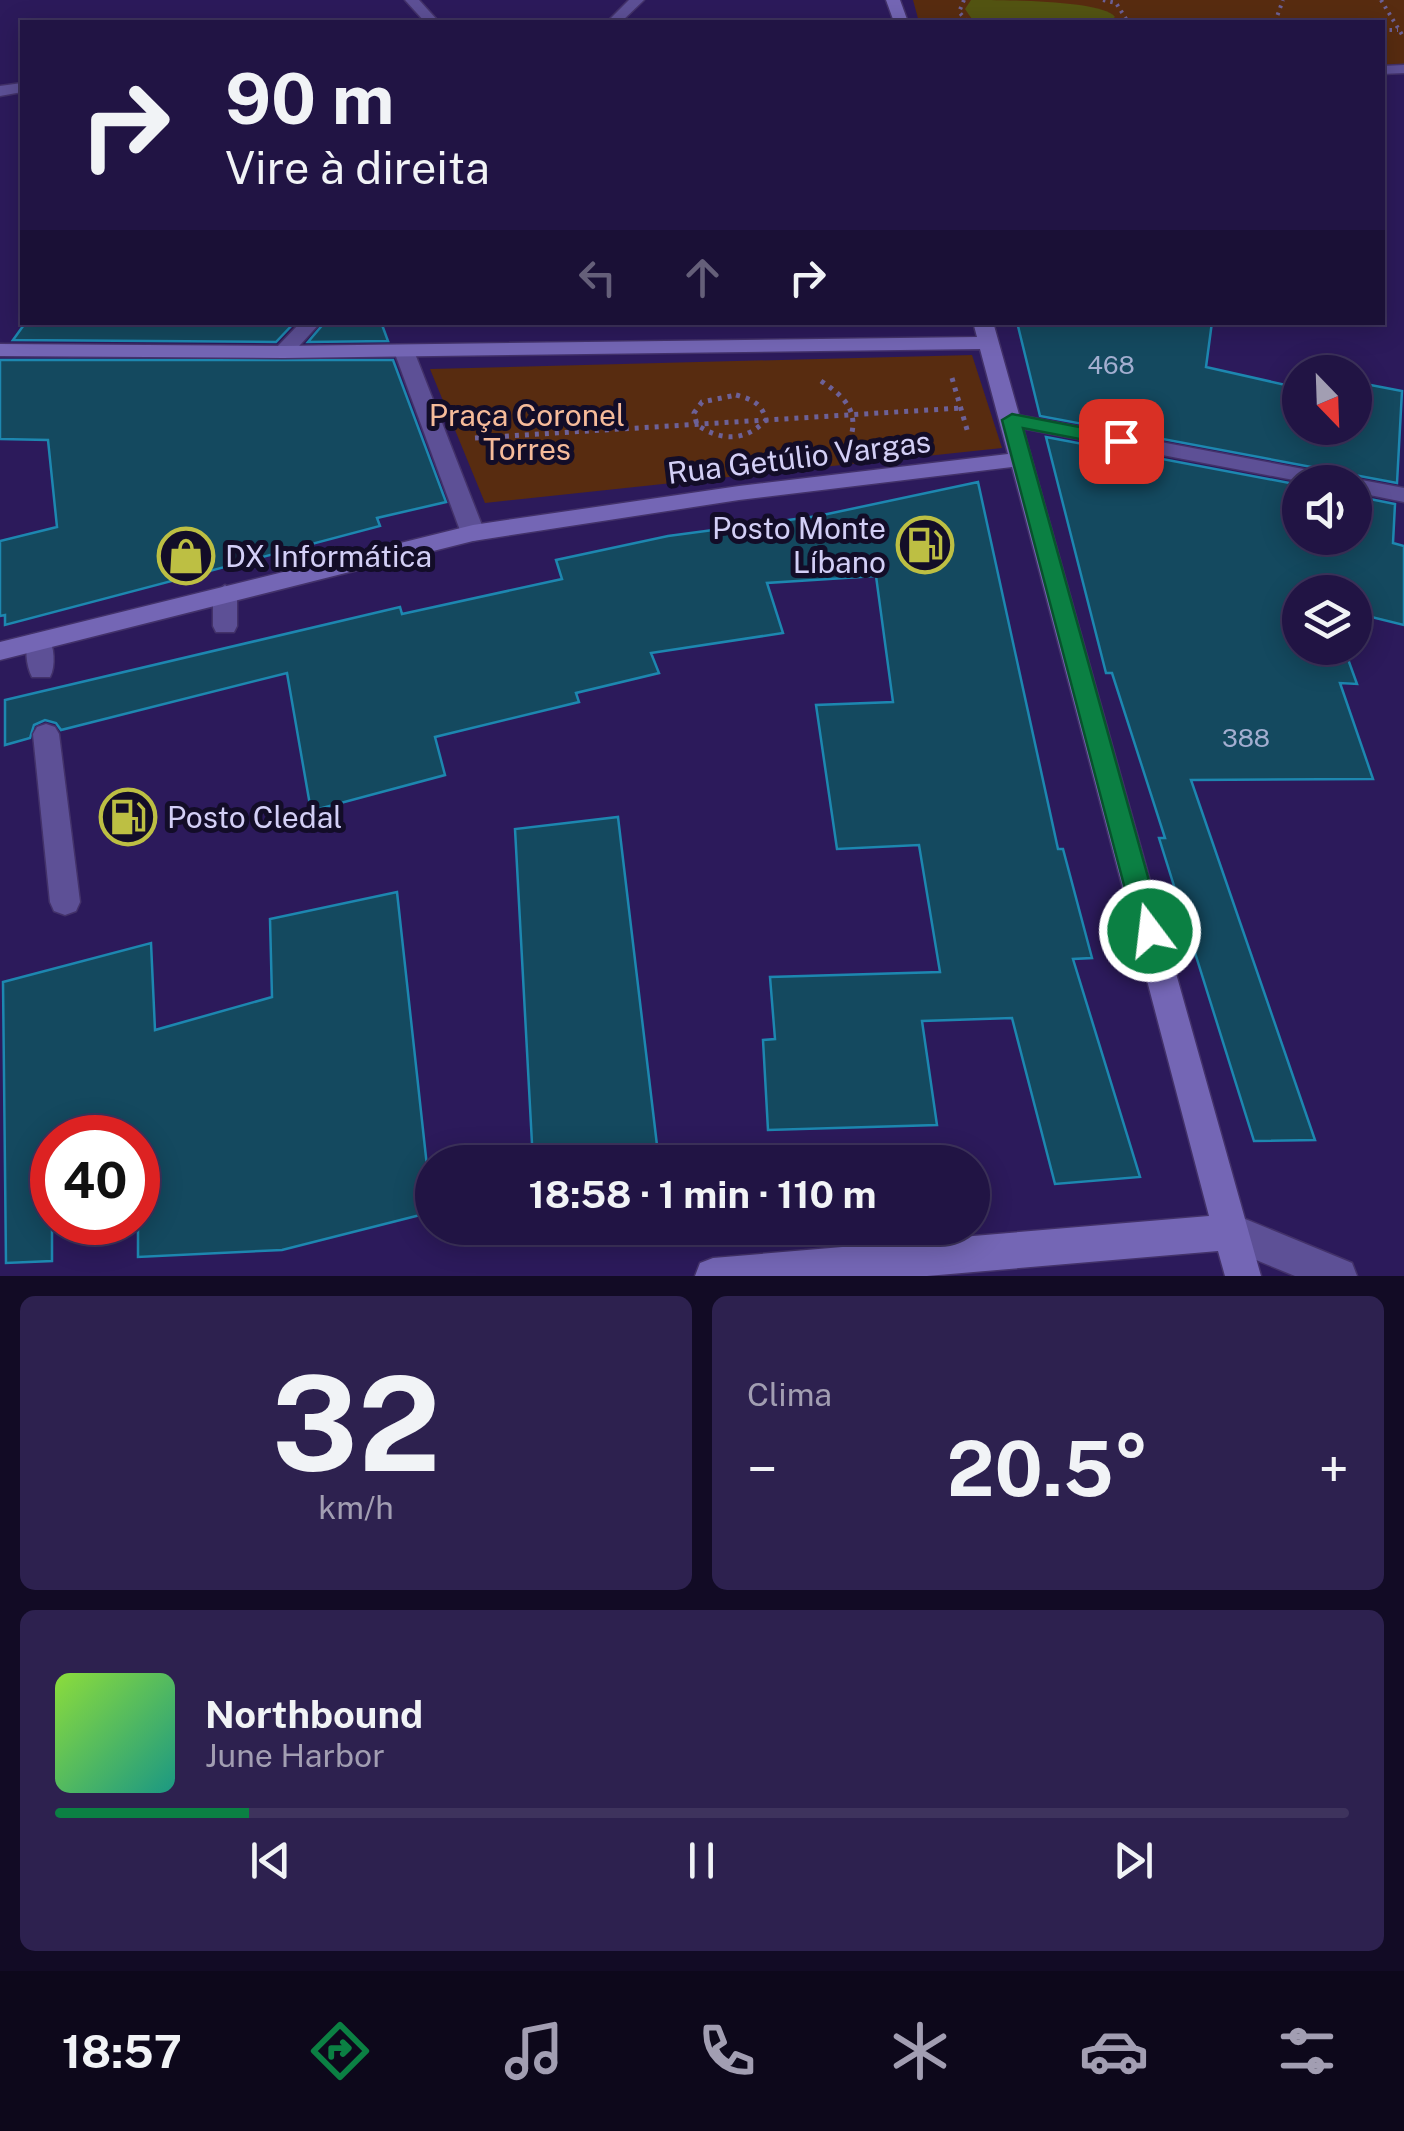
<!DOCTYPE html>
<html lang="pt">
<head>
<meta charset="utf-8">
<style>
	:root { --surface:#211444; --page:#2d214f; --text:#f1f3f6; --muted:#a29eb2; --line:#3e335d; --accent:#0b8043 }
	body { margin:0; font-family:"Public Sans",sans-serif; background:var(--page); color:var(--text); height:100vh; display:flex; flex-direction:column; font-size:38px; white-space:nowrap }
	* { box-sizing:border-box; margin:0 }
	p { font-size:32px; color:var(--muted) }
	.icon { flex:none; width:55px; height:55px; fill:none; stroke:currentColor; stroke-width:2; stroke-linecap:round; stroke-linejoin:round }
	.map { position:relative; height:1276px; overflow:hidden }
	.side { display:flex; flex-direction:column; gap:20px; padding:20px; background:#120b25; flex:1 }
	.side>* { flex:none }
	.banner { position:absolute; left:20px; top:20px; width:1365px; height:305px; border-radius:0px; box-shadow:0 5px 25px #0003,0 0 0 2px var(--line); background:#211444; color:var(--text); overflow:hidden }
	.needle { width:65px; rotate:157deg }
	.tools { position:absolute; left:1282px; top:355px; display:grid; gap:20px }
	.tools a { display:grid; place-items:center; width:90px; height:90px; border-radius:50%; background:var(--surface); box-shadow:0 5px 25px #0003,0 0 0 2px var(--line); font-size:50px }
	.speed { position:absolute; left:30px; top:1115px; display:flex; gap:20px; font-size:50px; font-weight:700; text-align:center }
	.speed>* { display:grid; place-content:center; width:130px; height:130px; border-radius:50%; background:var(--surface); box-shadow:0 5px 25px #0003,0 0 0 2px var(--line); line-height:1 }
	.speed .limit { border:15px solid #d22; background:#fff; color:#111 }
	.pin { position:absolute; display:grid; place-items:center; width:85px; height:85px; color:#fff; margin:-42px; border-radius:20px; box-shadow:0 5px 15px #0006 }
	.me { position:absolute; width:110px; margin:-55px; rotate:345deg; stroke-linejoin:round; filter:drop-shadow(0 0 8px #0008) }
	.turn { display:flex; align-items:center; gap:35px; height:210px; padding:0 40px; font-size:45px }
	.turn .icon { width:130px; height:130px; stroke-width:2.5 }
	.turn b { display:block; font-size:70px; line-height:85px }
	.lanes { display:flex; align-items:center; height:95px; padding:0 40px; background:#0003; justify-content:center; gap:50px; direction:ltr }
	.lanes .off { opacity:.35 }
	.big { font-size:75px; font-weight:700; line-height:1.1 }
	.side .tile { flex:1; display:flex; flex-direction:column; justify-content:center; gap:15px; min-width:0; padding:0 35px; border-radius:15px; background:var(--page) }
	.side .dial { align-items:center; gap:0 }
	.dial b { font-size:130px; line-height:1 }
	.song { display:flex; align-items:center; gap:30px }
	.cover { width:120px; height:120px; border-radius:15px; background:linear-gradient(135deg,hsl(90 70% 55%),hsl(170 70% 35%)) }
	.played { height:10px; border-radius:5px; background:linear-gradient(90deg,var(--accent) 15%,var(--line) 15%) }
	.keys { display:flex; justify-content:space-around; direction:ltr }
	.heat { display:flex; justify-content:space-between; align-items:center; font-size:55px; direction:ltr }
	.side .tiles { flex:1; display:grid; gap:20px; grid-template-columns:1fr 1fr }
	.tile:last-child { grid-column:span 2 }
	.trip { position:absolute; left:415px; top:1145px; width:575px; height:100px; border-radius:50px; background:var(--surface); box-shadow:0 5px 25px #0003,0 0 0 2px var(--line); font-weight:700; line-height:100px; text-align:center }
	.menu { display:flex; height:160px; justify-content:space-around; align-items:center; background:#0d081b; color:var(--muted) }
	.menu .icon { width:70px; height:70px }
	.menu .current { color:var(--accent) }
	.menu b { font-size:45px; color:var(--text) }
	.map>svg:first-child { display:block }
</style>
</head>
<body>
<div class="map">
<svg width="1404" height="1276" viewBox="0 0 1404 1276">
	<rect width="100%" height="100%" fill="#2c1a5b"/>
	<g fill="#582c10">
		<path d="M 913,0 L 1404,0 L 1404,66 L 1383,66 L 1382,22 L 919,22 Z"/>
		<path d="M 972,355 L 1002,448 L 485,503 L 430,369 Z"/>
	</g>
	<path fill="#535412" d="M 971,0 C 1000,0 1103,0 1115,17 L 1108,22 L 974,22 L 965,9 Z"/>
	<g fill="#14495f" stroke="#1d87b0" stroke-width="2.5">
		<path d="M 26,322 L 295,322 L 276,342 L 13,340 Z"/>
		<path d="M 325,322 L 381,322 L 388,341 L 308,342 Z"/>
		<path d="M 1017,322 L 1212,322 L 1206,367 L 1299,388 L 1300,380 L 1300,428 L 1355,428 L 1355,382 L 1402,391 L 1397,483 L 1040,416 Z"/>
		<path d="M 0,360 L 393,360 L 446,502 L 377,518 L 380,526 L 5,625 L 5,615 L 0,616 L 0,541 L 57,527 L 48,440 L 0,439 Z"/>
		<path d="M 1046,437 L 1300,485 L 1300,538 L 1355,538 L 1355,496 L 1395,504 L 1393,543 L 1404,546 L 1404,625 L 1355,613 L 1355,592 L 1300,592 L 1300,648 L 1344,648 L 1357,684 L 1340,683 L 1373,779 L 1191,780 L 1315,1140 L 1254,1141 L 1159,838 L 1165,838 L 1112,673 L 1106,673 Z"/>
		<path d="M 978,482 L 1058,849 L 1063,849 L 1092,958 L 1073,959 L 1140,1177 L 1055,1184 L 1012,1018 L 922,1021 L 937,1125 L 768,1130 L 763,1040 L 775,1039 L 770,977 L 940,972 L 919,845 L 837,849 L 816,705 L 893,702 L 876,576 L 767,583 L 783,633 L 651,653 L 659,673 L 576,693 L 579,702 L 435,737 L 445,775 L 311,811 L 287,673 L 61,730 L 56,723 L 45,720 L 34,725 L 30,738 L 5,745 L 5,700 L 400,607 L 402,614 L 562,579 L 556,560 L 668,536 L 818,516 Z"/>
		<path d="M 618,817 L 659,1162 L 533,1162 L 515,829 Z"/>
		<path d="M 397,892 L 432,1212 L 282,1250 L 138,1257 L 138,1138 L 52,1138 L 52,1261 L 6,1263 L 3,982 L 151,943 L 155,1030 L 272,997 L 270,919 Z"/>
	</g>
	<g fill="none" stroke-linecap="round" stroke-linejoin="round">
		<g stroke="#43326a" stroke-width="3">
			<g id="lane">
				<path d="M 225,585 L 237,594 L 237,626 L 234,632 L 216,632 L 213,626 L 213,594 Z"/>
				<path d="M 39,633 L 48,635 C 54,646 56,666 50,677 L 32,677 C 26,666 24,646 30,635 Z"/>
				<path d="M 46,724 L 55,727 L 59,734 L 80,902 L 76,911 L 65,915 L 54,911 L 50,902 L 33,734 L 37,727 Z"/>
			</g>
		</g>
		<g stroke="#43326a" stroke-width="3">
			<g id="street">
				<path d="M 405,0 L 419,0 L 439,22 L 425,22 Z"/>
				<path d="M 629,0 L 644,0 L 621,22 L 607,22 Z"/>
				<path d="M 1404,65 L 1404,73 L 1382,74 L 1382,66 Z"/>
				<path d="M 22,83 L 22,92 L 0,96 L 0,86 Z"/>
				<path d="M 301,322 L 321,322 L 290,356 L 276,356 L 276,348 Z"/>
				<path d="M 404,345 L 414,351 L 485,533 L 481,539 L 473,541 L 461,533 L 394,351 Z"/>
				<path d="M 1012,414 L 1404,488 L 1404,502 L 1355,492 L 1355,482 L 1304,482 L 1005,425 L 1001,420 L 1005,415 Z"/>
				<path d="M 1233,1214 L 1352,1263 L 1357,1276 L 1295,1276 L 1220,1245 L 1215,1232 L 1220,1219 Z"/>
			</g>
		</g>
		<g stroke="#43326a" stroke-width="3">
			<g id="secondary">
				<path d="M 886,0 L 900,0 L 908,22 L 894,22 Z"/>
				<path d="M 973,322 L 993,322 L 1261,1276 L 1225,1276 L 1218,1251 L 927,1276 L 695,1276 L 700,1263 L 713,1258 L 1209,1216 L 1012,467 L 739,500 L 473,541 L 0,660 L 0,642 L 473,525 L 739,486 L 1008,454 L 980,349 L 283,358 L 0,356 L 0,344 L 283,346 L 977,337 Z"/>
			</g>
		</g>
		<g stroke="#6d6197" stroke-width="4" stroke-dasharray="2.5 5" stroke-linecap="butt">
			<path d="M 964,0 L 959,12 L 968,22"/>
			<path d="M 1103,0 L 1116,3 L 1128,22"/>
			<path d="M 1381,0 L 1404,38"/>
			<path d="M 1275,22 L 1283,0"/>
			<path d="M 1382,30 L 1398,30"/>
		</g>
		<g stroke="#6d6197" stroke-width="5" stroke-dasharray="4 6" stroke-linecap="butt">
			<path d="M 952,378 L 968,433"/>
			<path d="M 821,381 C 847,398 861,414 848,445"/>
			<path d="M 736,395 C 751,399 762,403 766,420 C 745,442 721,441 697,425 L 694,413 L 702,402 Z"/>
			<path d="M 475,438 L 961,408"/>
		</g>
		<use href="#lane" fill="#5d5096" fill-rule="evenodd"/>
		<use href="#street" fill="#5d5096" fill-rule="evenodd"/>
		<use href="#secondary" fill="#7466b5" fill-rule="evenodd"/>
	</g>
	<path fill="#0b8043" stroke="#07532c" stroke-width="2.5" d="M 1012,414 L 1121,435 L 1131,441 L 1121,447 L 1023,428 L 1163,931 L 1159,940 L 1150,943 L 1140,940 L 1136,931 L 1002,420 Z"/>
	<defs>
		<g id="fuel-ring" transform="scale(2.875)"><circle r="9.5" fill="#130d28" stroke="#bdbf43" stroke-width="1.5"/><path d="M-5.5-6h7V0h2V4h1.3V-2.5L3-4.5l.8-.8L6-3V5H2.5V1h-1V6h-7ZM-4.2-4.7v3.2H.2V-4.7Z" fill="#bdbf43"/></g>
		<g id="shop-ring" transform="scale(2.875)"><circle r="9.5" fill="#130d28" stroke="#bdbf43" stroke-width="1.5"/><path d="M-5-2.5h2.3a2.7 3.5 0 0 1 5.4 0H5L5.5 6h-11ZM-1.5-2.5h3a1.5 2.3 0 0 0-3 0Z" fill="#bdbf43"/></g>
	</defs>
	<g fill-rule="evenodd">
		<use href="#fuel-ring" x="925" y="545"/>
		<use href="#shop-ring" x="186" y="556"/>
		<use href="#fuel-ring" x="128" y="817"/>
	</g>
	<g text-anchor="middle" dominant-baseline="central" stroke-width="10" stroke-linejoin="round" paint-order="stroke">
		<g font-size="25" fill="#a3aed0">
			<text x="1111" y="365">468</text>
			<text x="1246" y="738">388</text>
		</g>
		<g font-size="30" fill="#f6bb9a" stroke="#130d28">
			<text x="527" y="415">Praça Coronel<tspan x="527" dy="34">Torres</tspan></text>
		</g>
		<g font-size="30" fill="#d3cff6" stroke="#130d28">
			<text transform="translate(799 457) rotate(-7)">Rua Getúlio Vargas</text>
		</g>
		<g font-size="30" fill="#d3cff6" stroke="#130d28" text-anchor="start">
			<text x="886" y="528" text-anchor="end">Posto Monte<tspan x="886" dy="34">Líbano</tspan></text>
			<text x="225" y="556">DX Informática</text>
			<text x="167" y="817">Posto Cledal</text>
		</g>
	</g>
</svg>
<div class="tools">
<a><svg class="needle" viewBox="-14 -14 28 28"><path d="M0-13l5 13h-10z" fill="#e53935"/><path d="M0 13l5-13h-10z" fill="#a29eb2"/></svg></a>
<a><svg class="icon" aria-label="sound" viewBox="0 0 24 24"><path d="M4 9h4l5-4v14l-5-4H4zM17 9q2 3 0 6"/></svg></a>
<a><svg class="icon" aria-label="layers" viewBox="0 0 24 24"><path d="M12 4l9 5-9 5-9-5zM3 14l9 5 9-5"/></svg></a>
</div>
<div class="speed"><div class="limit">40</div></div>
<div class="pin" style="left:1121px;top:441px;background:#d93025"><svg class="icon" aria-label="arrive" viewBox="0 0 24 24"><path d="M6 21V4h12l-3 4 3 4H6"/></svg></div>
<svg class="me" style="left:1150px;top:931px" viewBox="-20 -20 40 40"><circle r="17" fill="#0b8043" stroke="#fff" stroke-width="3"/><path d="M0-11L8 9 0 5-8 9z" fill="#fff"/></svg>
<div class="trip">18:58 · 1 min · 110 m</div>
<div class="banner">
<div class="turn"><svg class="icon" aria-label="right" viewBox="0 0 24 24"><path d="M7 20v-9h11M14 6l5 5-5 5"/></svg><div><b>90 m</b>Vire à direita</div></div>
<div class="lanes"><svg class="icon off" aria-label="left" viewBox="0 0 24 24"><path d="M17 20v-9H6M10 6l-5 5 5 5"/></svg><svg class="icon off" aria-label="ahead" viewBox="0 0 24 24"><path d="M12 20V5M6 11l6-6 6 6"/></svg><svg class="icon" aria-label="right" viewBox="0 0 24 24"><path d="M7 20v-9h11M14 6l5 5-5 5"/></svg></div>
</div>
</div>
<section class="side">
<div class="tiles">
<div class="tile dial"><b>32</b><p>km/h</p></div>
<div class="tile"><p>Clima</p>
<div class="heat"><a>−</a><b class="big">20.5°</b><a>+</a></div>
</div>
<div class="tile">
<div class="song"><i class="cover"></i><div><b>Northbound</b><p>June Harbor</p></div></div>
<div class="played"></div>
<div class="keys"><svg class="icon" aria-label="previous" viewBox="0 0 24 24"><path d="M18 5L8 12l10 7zM5 5v14"/></svg><svg class="icon" aria-label="pause" viewBox="0 0 24 24"><path d="M8 5v14M16 5v14"/></svg><svg class="icon" aria-label="next" viewBox="0 0 24 24"><path d="M6 5l10 7-10 7zM19 5v14"/></svg></div>
</div>
</div>
</section>
<nav class="menu">
<b>18:57</b>
<svg class="icon current" aria-label="directions" viewBox="0 0 24 24"><path d="M12 3l9 9-9 9-9-9zM9 14v-3h6M13 9l2 2-2 2"/></svg>
<svg class="icon" aria-label="music" viewBox="0 0 24 24"><path d="M9 18V5l10-2v13"/><circle cx="6" cy="18" r="3"/><circle cx="16" cy="16" r="3"/></svg>
<svg class="icon" aria-label="phone" viewBox="0 0 24 24"><path d="M5 4h4l2 5-3 2q2 4 5 5l2-3 5 2v4C11 20 4 13 5 4z"/></svg>
<svg class="icon" aria-label="climate" viewBox="0 0 24 24"><path d="M12 3v18M4 7l16 10M4 17L20 7"/></svg>
<svg class="icon" aria-label="car" viewBox="0 0 24 24"><path d="M5 17H2v-5l4-1 3-4h7l3 4 3 1v5h-3M9 17h6M6 11h13"/><circle cx="7" cy="17" r="2"/><circle cx="17" cy="17" r="2"/></svg>
<svg class="icon" aria-label="filters" viewBox="0 0 24 24"><path d="M4 7h16M4 17h16"/><circle cx="9" cy="7" r="2"/><circle cx="15" cy="17" r="2"/></svg>
</nav>
</body>
</html>
